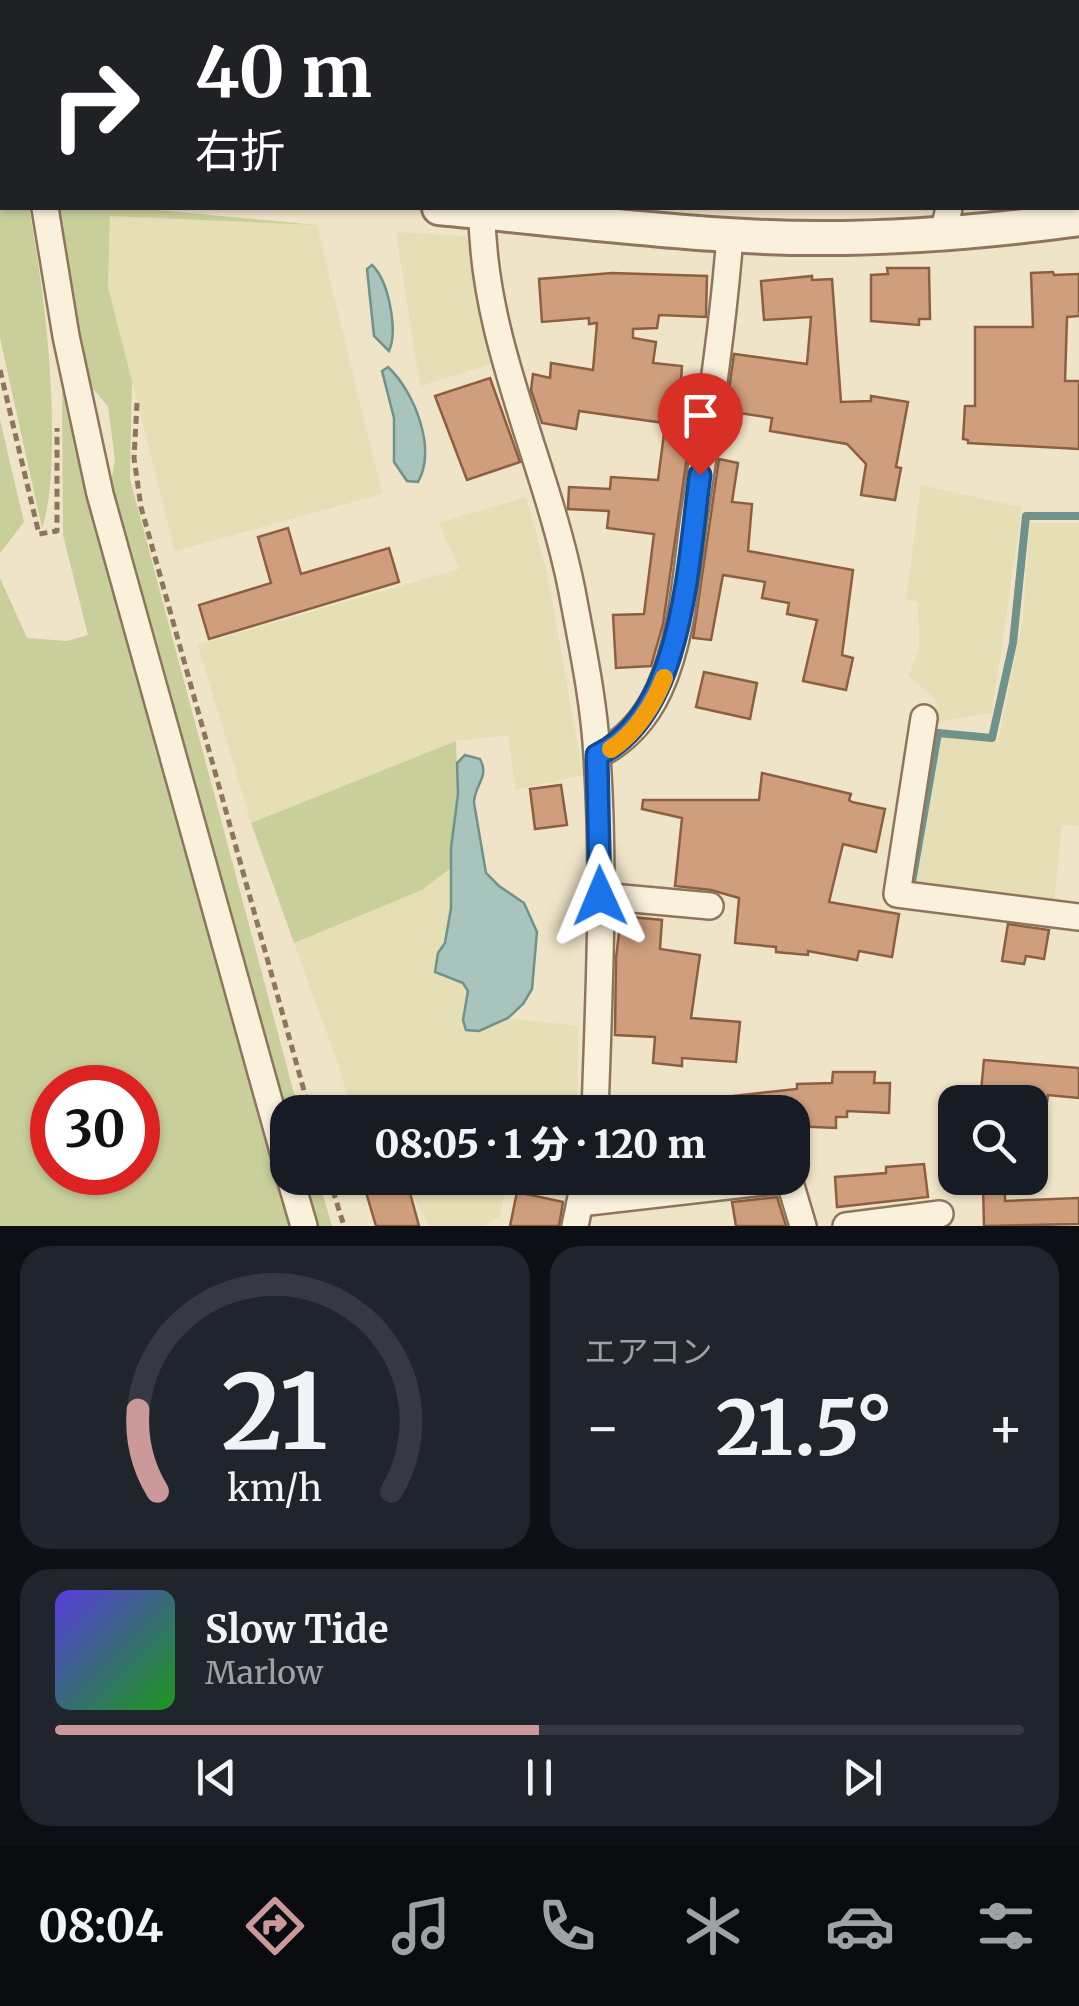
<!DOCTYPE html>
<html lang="ja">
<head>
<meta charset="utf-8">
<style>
	:root { --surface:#171b24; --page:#20242c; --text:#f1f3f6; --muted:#9ea1a6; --line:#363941; --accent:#cc999b }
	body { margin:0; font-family:Merriweather,"Noto Sans JP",serif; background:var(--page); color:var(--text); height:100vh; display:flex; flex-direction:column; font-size:38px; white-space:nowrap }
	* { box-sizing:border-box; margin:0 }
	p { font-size:32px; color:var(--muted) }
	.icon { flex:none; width:55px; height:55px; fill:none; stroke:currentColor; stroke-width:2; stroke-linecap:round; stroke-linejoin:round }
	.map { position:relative; height:1226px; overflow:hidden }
	.details { display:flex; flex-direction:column; gap:20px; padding:20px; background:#0d0f14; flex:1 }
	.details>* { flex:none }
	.banner { position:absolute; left:0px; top:0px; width:1080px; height:210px; box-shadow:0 2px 8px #0004; background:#202124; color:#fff; overflow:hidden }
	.buttons { position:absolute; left:938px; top:1085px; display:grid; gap:20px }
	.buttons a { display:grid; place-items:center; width:110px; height:110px; border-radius:20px; background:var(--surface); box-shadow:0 2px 8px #0004; font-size:50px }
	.speed { position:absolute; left:30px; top:1065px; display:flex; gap:20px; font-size:50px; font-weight:700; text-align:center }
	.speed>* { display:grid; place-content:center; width:130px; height:130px; border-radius:50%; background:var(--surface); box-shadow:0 2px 8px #0004; line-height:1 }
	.speed .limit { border:15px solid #d22; background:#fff; color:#111 }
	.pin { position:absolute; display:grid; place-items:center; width:85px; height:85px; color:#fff; margin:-102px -42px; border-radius:50% 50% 50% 0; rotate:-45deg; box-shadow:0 0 10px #0007 }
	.pin .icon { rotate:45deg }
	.me { position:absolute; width:110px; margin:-55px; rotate:359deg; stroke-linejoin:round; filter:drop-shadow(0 0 8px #0008) }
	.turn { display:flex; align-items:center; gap:35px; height:210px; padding:0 30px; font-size:45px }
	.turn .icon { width:130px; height:130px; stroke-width:2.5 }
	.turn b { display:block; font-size:70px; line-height:85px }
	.big { font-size:75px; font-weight:800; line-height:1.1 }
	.details .widget { flex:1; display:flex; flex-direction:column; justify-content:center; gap:15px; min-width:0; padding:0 35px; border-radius:30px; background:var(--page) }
	.details .dial { align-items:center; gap:0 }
	.dial svg { height:260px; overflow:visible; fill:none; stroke:var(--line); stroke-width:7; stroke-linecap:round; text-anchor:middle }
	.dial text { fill:var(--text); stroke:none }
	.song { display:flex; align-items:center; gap:30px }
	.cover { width:120px; height:120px; border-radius:15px; background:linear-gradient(135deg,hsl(250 70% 55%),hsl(120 70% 35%)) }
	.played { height:10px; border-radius:5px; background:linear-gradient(90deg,var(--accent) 50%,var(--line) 50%) }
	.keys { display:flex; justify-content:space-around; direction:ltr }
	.heat { display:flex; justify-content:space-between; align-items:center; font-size:55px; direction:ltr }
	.details .tiles { flex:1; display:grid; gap:20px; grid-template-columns:1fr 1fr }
	.widget:last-child { grid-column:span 2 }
	.trip { position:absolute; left:270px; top:1095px; width:540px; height:100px; border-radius:30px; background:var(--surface); box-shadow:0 2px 8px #0004; font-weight:800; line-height:100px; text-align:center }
	.dock { display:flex; height:160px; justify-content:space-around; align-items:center; background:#090b0e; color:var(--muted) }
	.dock .icon { width:70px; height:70px }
	.dock .active { color:var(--accent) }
	.dock b { font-size:45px; color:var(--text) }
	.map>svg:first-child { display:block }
</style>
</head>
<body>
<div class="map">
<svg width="1079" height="1226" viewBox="0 0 1079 1226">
	<rect width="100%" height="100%" fill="#f0e4c8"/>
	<g fill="#e6deb5">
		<path d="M 51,0 L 339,0 L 341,2 L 51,2 Z"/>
		<path d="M 110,215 L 317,225 L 382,494 L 175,551 L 108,287 Z"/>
		<path d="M 396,232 L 467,236 L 491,364 L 420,386 Z"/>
		<path d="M 921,485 L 1022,507 L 992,713 L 938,722 L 935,699 L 909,676 L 919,648 L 918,602 L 906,599 Z"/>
		<path d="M 526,497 L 547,572 L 583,775 L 516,790 L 508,735 L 456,741 L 251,823 L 198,645 L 459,569 L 439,523 Z"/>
		<path d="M 1030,523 L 1079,523 L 1079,826 L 1062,825 L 1054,901 L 916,886 L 939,737 L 998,742 L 1023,617 Z"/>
		<path d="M 451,868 L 451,908 L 445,944 L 434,964 L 440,976 L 463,983 L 468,991 L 463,1020 L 479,1031 L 508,1018 L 578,1026 L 577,1112 L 352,1112 L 337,1061 L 294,943 L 422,890 Z"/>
		<path d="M 403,1178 L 574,1178 L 570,1200 L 507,1182 L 500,1216 L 484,1226 L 429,1226 Z"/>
	</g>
	<g fill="#c9cf9b" fill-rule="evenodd">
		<path d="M 0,194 L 2,208 L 29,208 C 43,287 53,364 52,445 C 51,474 51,500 42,528 L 0,338 Z"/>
		<path d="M 57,208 L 136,208 L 317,225 L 110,216 L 108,287 L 132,381 L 130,479 L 299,1112 L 288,1112 L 287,1137 L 111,483 L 115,460 L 108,406 L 85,380 Z"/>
		<path d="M 65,374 L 297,1226 L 0,1226 L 0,578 L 27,638 L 67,641 L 88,635 L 63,535 L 62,394 ZM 52,1088 L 138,1088 L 138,1172 L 52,1172 Z"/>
		<path d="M 0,420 L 24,522 L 0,553 Z"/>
		<path d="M 456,741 L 458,794 L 451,868 L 422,890 L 294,943 L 251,823 Z"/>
		<path d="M 299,1178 L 318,1178 L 332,1226 L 313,1226 Z"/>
	</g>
	<g fill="#a9c4bc" stroke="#6f938a" stroke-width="2.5">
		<path d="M 372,265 C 389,281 398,331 389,351 L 374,336 L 367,269 Z"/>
		<path d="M 388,367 C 414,391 437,448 418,482 L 407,481 L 394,462 L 394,418 L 382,371 Z"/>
		<path d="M 465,755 L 480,759 C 490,777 474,785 474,803 L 486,873 L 499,886 L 524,903 L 537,932 L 532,989 L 523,1004 L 508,1018 L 479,1031 L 466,1030 L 463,1020 L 468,991 L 463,983 L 435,972 L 438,953 L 445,943 L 451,908 L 451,848 L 458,794 L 457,763 Z"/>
	</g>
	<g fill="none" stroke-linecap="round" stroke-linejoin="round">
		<path stroke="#6f938a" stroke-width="8" d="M 912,882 L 938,733 L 992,738 L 1013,643 L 1026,516 L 1079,516"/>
	</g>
	<g fill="#cf9f7d" stroke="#8d5f41" stroke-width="2.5">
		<path d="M 887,268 L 929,268 L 930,319 L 919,319 L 919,325 L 871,321 L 871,275 L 888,274 Z"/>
		<path d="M 1053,272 L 1054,275 L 1079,274 L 1079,316 L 1067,317 L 1065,381 L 1079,381 L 1079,449 L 968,443 L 968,440 L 963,439 L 965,406 L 975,406 L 975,327 L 1033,327 L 1031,273 Z"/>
		<path d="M 612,273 L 707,276 L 706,317 L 659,315 L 657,328 L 633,329 L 633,338 L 656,342 L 653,363 L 682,366 L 678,425 L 579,411 L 576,429 L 542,423 L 531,390 L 533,374 L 550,378 L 551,363 L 593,370 L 597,323 L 589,324 L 589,318 L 542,322 L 539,279 Z"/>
		<path d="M 812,276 L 812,280 L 832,279 L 841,402 L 871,401 L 871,396 L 908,402 L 896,467 L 901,468 L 895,500 L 861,495 L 866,464 L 847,444 L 770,431 L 772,418 L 726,411 L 734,354 L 807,364 L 811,317 L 764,320 L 761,281 Z"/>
		<path d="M 490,378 L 520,462 L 467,480 L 435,396 Z"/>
		<path d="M 665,426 L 691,429 L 663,624 L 651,666 L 616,668 L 613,615 L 644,614 L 654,534 L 607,528 L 609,511 L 568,509 L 569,487 L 610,489 L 611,477 L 658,480 Z"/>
		<path d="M 719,459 L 738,463 L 732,502 L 752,504 L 748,551 L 853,570 L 842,655 L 853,658 L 846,690 L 803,681 L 817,620 L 787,614 L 789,603 L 762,598 L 765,582 L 723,575 L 711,640 L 693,638 Z"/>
		<path d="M 288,528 L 301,574 L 389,548 L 399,582 L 209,639 L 199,605 L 271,583 L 258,537 Z"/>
		<path d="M 704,672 L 757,683 L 750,719 L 696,707 Z"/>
		<path d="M 762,773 L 851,794 L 849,800 L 852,802 L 885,809 L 876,852 L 843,844 L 829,902 L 899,914 L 892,957 L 859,951 L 857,960 L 808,951 L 808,955 L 776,952 L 776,947 L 735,943 L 739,898 L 711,890 L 675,886 L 682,818 L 642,809 L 643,800 L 759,800 Z"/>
		<path d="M 561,785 L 567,825 L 535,829 L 530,789 Z"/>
		<path d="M 621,916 L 662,920 L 660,949 L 700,955 L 691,1018 L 740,1022 L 736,1062 L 682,1058 L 682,1066 L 653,1063 L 655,1037 L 615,1035 L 616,958 Z"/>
		<path d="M 1008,924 L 1049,930 L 1044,959 L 1026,956 L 1024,964 L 1002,961 Z"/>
		<path d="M 984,1060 L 1079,1068 L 1079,1098 L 1048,1095 L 1047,1102 L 980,1102 Z"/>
		<path d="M 833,1072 L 875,1072 L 874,1083 L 890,1083 L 889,1113 L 847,1111 L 847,1117 L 836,1117 L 836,1128 L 792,1126 L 792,1112 L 716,1112 L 715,1098 L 797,1089 L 797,1084 L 832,1083 Z"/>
		<path d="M 924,1164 L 928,1197 L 837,1207 L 835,1177 L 886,1173 L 886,1167 Z"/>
		<path d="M 376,1178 L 406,1178 L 419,1226 L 376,1226 L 366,1192 L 379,1188 Z"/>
		<path d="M 1005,1185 L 1005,1201 L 1079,1198 L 1079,1224 L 984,1226 L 983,1186 Z"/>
		<path d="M 517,1192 L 563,1202 L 559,1226 L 510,1226 Z"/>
		<path d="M 777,1197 L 786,1226 L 736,1226 L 732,1202 Z"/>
	</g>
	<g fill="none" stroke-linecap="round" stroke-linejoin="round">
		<g stroke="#8d765c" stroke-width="18">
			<path id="service" d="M 576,2 L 576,0"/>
		</g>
		<g stroke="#8d765c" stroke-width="30">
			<g id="minor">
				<path d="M 420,0 L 422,2"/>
				<path d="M 1056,2 L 1057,0"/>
				<path d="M 0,28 L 2,36"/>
				<path d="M 45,208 L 66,336 L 100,494 L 288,1169"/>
				<path d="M 482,208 C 481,339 547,463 572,591 C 582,645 594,701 597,756 C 605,874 599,994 595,1112"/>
				<path d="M 943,234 L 949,208"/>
				<path d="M 924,718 L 897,894 L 1079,917"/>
				<path d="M 597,755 C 625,742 646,718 659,690 C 683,638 686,574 694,517 C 708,424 723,330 730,235"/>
				<path d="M 600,896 L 710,906"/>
				<path d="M 290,1178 L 304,1226"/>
				<path d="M 580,1203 L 789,1179 L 803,1226"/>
				<path d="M 575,1226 L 585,1178"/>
				<path d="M 846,1226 L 940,1214"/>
			</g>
		</g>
		<g stroke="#8d765c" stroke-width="38">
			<g id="tertiary">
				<path d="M 0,165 L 2,165"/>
				<path d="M 439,208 C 535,217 632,229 728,235 C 845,243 963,235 1079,219"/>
			</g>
		</g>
		<g stroke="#8d765c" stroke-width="5" stroke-dasharray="8 5" stroke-linecap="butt">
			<path d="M 0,370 L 39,534 L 57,531 L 57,428"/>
			<path d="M 137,403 L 134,458 L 141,507 L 310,1112"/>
			<path d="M 329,1178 L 344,1226"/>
		</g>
		<use href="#service" stroke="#faf1dc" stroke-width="12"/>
		<use href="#minor" stroke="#faf1dc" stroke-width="25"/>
		<use href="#tertiary" stroke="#faf1dc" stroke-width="32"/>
	</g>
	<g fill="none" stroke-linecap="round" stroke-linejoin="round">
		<g stroke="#114b97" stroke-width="25">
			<path id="route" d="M 600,896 L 597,755 C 684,715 688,560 700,475"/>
		</g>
		<use href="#route" stroke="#1a73e8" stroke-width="18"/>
		<path stroke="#f59e0b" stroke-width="18" d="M 611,749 C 635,734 654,704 664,678"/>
	</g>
</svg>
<div class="buttons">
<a><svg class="icon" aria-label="search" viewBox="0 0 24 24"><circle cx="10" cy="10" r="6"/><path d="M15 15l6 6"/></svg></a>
</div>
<div class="speed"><div class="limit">30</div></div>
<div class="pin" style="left:700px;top:475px;background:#d93025"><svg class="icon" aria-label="arrive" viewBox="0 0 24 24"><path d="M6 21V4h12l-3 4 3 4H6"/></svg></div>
<svg class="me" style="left:600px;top:896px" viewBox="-20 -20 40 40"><path d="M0-17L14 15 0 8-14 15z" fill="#1a73e8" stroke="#fff" stroke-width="4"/></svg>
<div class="trip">08:05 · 1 分 · 120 m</div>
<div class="banner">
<div class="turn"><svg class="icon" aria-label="right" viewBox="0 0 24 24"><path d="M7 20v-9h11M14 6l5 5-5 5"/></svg><div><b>40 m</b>右折</div></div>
</div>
</div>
<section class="details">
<div class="tiles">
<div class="widget dial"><svg viewBox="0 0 100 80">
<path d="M14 69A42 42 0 1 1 86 69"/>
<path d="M14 69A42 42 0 0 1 8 44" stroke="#cc999b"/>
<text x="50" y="56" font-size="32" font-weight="700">21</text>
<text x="50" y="72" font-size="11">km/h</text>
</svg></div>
<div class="widget"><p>エアコン</p>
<div class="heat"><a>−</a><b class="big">21.5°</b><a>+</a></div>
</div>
<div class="widget">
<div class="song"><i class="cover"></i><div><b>Slow Tide</b><p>Marlow</p></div></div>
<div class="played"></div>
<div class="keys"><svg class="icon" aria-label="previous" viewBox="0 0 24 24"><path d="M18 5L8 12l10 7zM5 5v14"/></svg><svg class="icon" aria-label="pause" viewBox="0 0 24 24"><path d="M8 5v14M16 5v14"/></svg><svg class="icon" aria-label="next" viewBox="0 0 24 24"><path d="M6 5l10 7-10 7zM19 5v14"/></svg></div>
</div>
</div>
</section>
<nav class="dock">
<b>08:04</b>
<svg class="icon active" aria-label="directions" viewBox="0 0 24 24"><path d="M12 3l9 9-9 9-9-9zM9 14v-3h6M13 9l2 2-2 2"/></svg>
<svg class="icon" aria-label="music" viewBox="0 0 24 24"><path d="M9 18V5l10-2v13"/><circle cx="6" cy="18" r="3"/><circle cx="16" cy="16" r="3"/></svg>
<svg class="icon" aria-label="phone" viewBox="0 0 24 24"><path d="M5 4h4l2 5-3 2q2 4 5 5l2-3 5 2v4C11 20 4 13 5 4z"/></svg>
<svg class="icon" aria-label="climate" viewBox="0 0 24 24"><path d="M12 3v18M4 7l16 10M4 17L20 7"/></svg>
<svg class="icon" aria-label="car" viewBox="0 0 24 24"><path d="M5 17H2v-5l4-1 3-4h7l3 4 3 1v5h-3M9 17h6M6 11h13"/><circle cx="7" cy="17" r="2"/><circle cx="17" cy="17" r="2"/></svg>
<svg class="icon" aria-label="filters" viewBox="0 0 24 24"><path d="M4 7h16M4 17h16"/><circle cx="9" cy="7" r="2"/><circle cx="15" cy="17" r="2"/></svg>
</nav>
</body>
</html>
